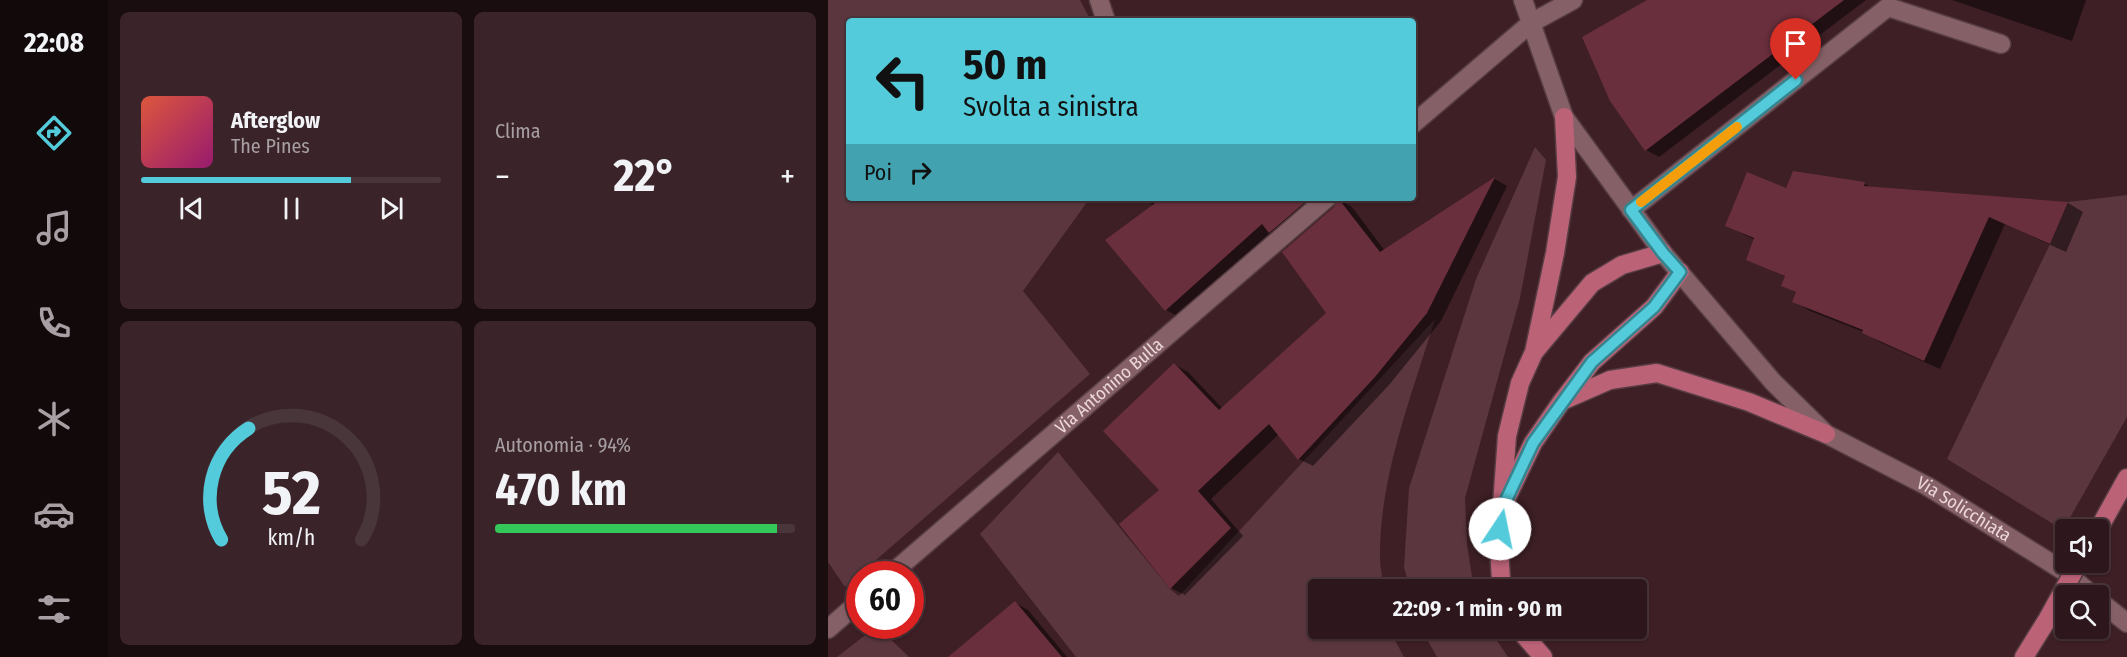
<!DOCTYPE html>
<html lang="it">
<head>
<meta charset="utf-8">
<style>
	:root { --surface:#2e171c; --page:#3a2429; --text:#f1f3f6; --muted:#a79fa3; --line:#49363b; --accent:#53cbdb }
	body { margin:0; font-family:"Fira Sans Condensed",sans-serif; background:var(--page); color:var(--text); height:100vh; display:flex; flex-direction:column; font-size:22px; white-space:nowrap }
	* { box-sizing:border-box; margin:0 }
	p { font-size:20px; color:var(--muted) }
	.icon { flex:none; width:33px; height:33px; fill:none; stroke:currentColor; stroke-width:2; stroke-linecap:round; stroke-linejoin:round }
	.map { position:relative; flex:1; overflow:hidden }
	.panel { display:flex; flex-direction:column; gap:12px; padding:12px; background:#190d0f; width:720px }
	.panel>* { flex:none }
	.hud { position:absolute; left:18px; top:18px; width:570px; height:183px; border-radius:6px; box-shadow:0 2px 4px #0004,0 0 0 2px var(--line); background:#53cbdb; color:#111; overflow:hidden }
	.controls { position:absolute; left:1227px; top:519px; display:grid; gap:12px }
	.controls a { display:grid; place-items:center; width:54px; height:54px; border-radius:6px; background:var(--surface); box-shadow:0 2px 4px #0004,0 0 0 2px var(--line); font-size:30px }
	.speed { position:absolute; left:18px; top:561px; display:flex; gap:12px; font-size:30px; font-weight:700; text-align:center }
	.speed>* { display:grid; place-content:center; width:78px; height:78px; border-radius:50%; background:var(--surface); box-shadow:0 2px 4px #0004,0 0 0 2px var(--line); line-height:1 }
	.speed .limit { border:9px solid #d22; background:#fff; color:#111 }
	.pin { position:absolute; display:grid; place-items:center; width:51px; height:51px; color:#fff; margin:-62px -26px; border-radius:50% 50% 50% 0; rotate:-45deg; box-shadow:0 0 6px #0007 }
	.pin .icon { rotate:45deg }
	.me { position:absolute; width:66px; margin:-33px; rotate:11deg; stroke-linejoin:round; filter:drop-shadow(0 0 4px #0008) }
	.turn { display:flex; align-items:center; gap:21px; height:126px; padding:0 18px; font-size:27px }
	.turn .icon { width:78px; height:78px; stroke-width:2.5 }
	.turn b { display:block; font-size:42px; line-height:51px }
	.then { display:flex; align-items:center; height:57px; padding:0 18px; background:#0003; gap:12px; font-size:22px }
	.big { font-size:45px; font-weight:700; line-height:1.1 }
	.panel .widget { flex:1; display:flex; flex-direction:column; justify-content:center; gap:9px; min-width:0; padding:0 21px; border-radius:9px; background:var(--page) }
	.panel .dial { align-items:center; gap:0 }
	.dial svg { height:156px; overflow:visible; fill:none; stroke:var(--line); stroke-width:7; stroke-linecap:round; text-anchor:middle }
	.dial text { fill:var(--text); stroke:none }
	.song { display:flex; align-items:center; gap:18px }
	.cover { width:72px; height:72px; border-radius:9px; background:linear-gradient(135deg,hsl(10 70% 55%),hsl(320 70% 35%)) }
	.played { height:6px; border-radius:3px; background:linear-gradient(90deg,var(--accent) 70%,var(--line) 70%) }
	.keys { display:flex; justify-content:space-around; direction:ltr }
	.heat { display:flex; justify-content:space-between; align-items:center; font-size:33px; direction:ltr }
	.charge { height:9px; border-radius:4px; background:linear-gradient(90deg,#34c759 94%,var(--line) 0) }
	.panel .tiles { flex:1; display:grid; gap:12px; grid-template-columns:repeat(2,1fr) }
	.trip { position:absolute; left:480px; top:579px; width:339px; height:60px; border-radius:6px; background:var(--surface); box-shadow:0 2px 4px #0004,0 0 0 2px var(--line); font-weight:700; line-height:60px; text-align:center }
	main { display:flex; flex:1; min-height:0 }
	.tabs { display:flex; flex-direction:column; width:108px; justify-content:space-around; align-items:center; background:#12090b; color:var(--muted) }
	.tabs .icon { width:42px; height:42px }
	.tabs .active { color:var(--accent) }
	.tabs b { font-size:27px; color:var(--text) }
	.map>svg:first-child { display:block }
</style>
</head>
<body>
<main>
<nav class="tabs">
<b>22:08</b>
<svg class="icon active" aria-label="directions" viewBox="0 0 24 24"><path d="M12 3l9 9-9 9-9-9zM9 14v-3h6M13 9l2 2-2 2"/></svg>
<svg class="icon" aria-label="music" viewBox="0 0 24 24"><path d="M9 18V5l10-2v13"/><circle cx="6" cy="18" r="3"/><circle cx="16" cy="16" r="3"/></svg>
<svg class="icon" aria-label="phone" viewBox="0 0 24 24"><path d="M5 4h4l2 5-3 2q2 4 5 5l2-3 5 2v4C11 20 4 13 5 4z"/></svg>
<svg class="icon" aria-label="climate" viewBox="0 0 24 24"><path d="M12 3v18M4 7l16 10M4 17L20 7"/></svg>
<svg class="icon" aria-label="car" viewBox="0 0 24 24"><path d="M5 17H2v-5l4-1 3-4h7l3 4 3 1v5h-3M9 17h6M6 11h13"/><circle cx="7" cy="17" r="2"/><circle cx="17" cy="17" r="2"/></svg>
<svg class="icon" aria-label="filters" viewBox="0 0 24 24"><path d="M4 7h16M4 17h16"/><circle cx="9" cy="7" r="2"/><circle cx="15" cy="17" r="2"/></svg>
</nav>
<section class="panel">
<div class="tiles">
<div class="widget">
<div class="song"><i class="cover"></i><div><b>Afterglow</b><p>The Pines</p></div></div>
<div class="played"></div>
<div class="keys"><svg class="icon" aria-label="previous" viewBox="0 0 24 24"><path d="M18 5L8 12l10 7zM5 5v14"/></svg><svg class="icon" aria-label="pause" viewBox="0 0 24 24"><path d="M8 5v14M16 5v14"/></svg><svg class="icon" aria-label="next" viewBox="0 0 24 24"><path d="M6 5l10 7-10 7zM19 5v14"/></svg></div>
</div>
<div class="widget"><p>Clima</p>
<div class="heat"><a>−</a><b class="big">22°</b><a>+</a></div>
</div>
<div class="widget dial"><svg viewBox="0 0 100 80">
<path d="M14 69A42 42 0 1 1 86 69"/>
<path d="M14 69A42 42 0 0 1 28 12" stroke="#53cbdb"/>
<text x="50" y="56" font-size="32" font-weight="700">52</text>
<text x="50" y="72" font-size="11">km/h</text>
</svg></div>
<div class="widget"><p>Autonomia · 94%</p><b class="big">470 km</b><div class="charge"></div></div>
</div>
</section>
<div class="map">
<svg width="1299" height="657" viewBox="0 0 1299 657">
	<rect width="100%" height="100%" fill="#3d1f25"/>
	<g fill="#5b363e">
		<path d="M 0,0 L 252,0 L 263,21 L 21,21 L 21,198 L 262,198 L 195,291 L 262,374 L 17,587 L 0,562 Z"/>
		<path d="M 707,147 L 718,160 L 692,298 L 637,498 L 639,545 L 646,589 L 582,589 L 576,567 L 581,488 L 648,279 Z"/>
		<path d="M 1299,195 L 1299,417 L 1235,530 L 1119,459 L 1222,244 L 1240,202 Z"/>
		<path d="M 607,319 C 584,395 551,478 552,557 C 552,568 555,579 556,589 L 490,590 L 490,628 L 561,629 L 576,657 L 248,657 L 152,534 L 230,452 L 342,589 L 351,596 Z"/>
		<path d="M 49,626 L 81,657 L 9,657 Z"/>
		<path d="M 593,629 L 661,629 L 680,657 L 609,657 Z"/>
	</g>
	<g fill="#0007">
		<path d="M 822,0 L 1038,0 L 831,157 L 818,150 Z"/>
		<path d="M 1124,0 L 1258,0 L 1244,41 Z"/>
		<path d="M 966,173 L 1037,184 L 1045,188 L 1240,203 L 1255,212 L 1238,252 L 1177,224 L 1112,369 L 1052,342 L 1036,332 L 982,311 L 966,301 L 969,293 L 955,285 L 958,277 L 919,259 L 927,240 L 899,226 L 959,190 Z"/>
		<path d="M 667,179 L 679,186 L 613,321 L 561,385 L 485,466 L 471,459 L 451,434 L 383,499 L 415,536 L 357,595 L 343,588 L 333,490 L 347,365 L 360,372 L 395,409 L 500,313 L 508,207 L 511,200 L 524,207 L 557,251 Z"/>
		<path d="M 318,198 L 504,198 L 455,240 L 444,233 L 351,317 L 338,310 L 325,206 Z"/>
		<path d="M 187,603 L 200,610 L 239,657 L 133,657 Z"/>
	</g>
	<g fill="#6a2f3d">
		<path d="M 819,0 L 1016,0 L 817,151 L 782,101 L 754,37 Z"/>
		<path d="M 965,171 L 1037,182 L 1036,186 L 1240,202 L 1222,244 L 1161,217 L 1096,361 L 1034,333 L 1035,330 L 964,302 L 968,292 L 953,286 L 957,276 L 918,260 L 926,238 L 897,226 L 919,172 L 958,188 Z"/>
		<path d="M 667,177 L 599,313 L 547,377 L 470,460 L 441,424 L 370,491 L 403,528 L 342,589 L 291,524 L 331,490 L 275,431 L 346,363 L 391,410 L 498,313 L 454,252 L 506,207 L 510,198 L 552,252 Z"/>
		<path d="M 334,198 L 482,198 L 441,233 L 434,224 L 337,311 L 277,240 Z"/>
		<path d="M 187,601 L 234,657 L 120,657 Z"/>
	</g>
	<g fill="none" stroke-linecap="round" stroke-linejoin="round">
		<g stroke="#573d43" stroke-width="21">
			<g id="minor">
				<path d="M 271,0 L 278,21"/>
				<path id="s1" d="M 695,0 L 736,117 L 835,253 L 945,382 L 998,434 L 1099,486 L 1239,573 L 1265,596"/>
				<path d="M 585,124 L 703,23 L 745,0"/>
				<path d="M 803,210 L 1060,7 L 1173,44"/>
				<path id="s2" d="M 63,574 L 499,198"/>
				<path d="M 1270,600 L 1299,623"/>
				<path d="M 0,629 L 32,601"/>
			</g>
		</g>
		<g stroke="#573d43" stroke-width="21">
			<g id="major">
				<path d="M 707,351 L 764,283 L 794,265 L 835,253"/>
				<path d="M 735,400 L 764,362 L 826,307 L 852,272"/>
				<path d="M 677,501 L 705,443 L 734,401 L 782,380 L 829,373 L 921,402 L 998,434"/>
				<path d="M 1270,530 L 1299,478"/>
				<path d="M 676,590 L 673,580 L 671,547 L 679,436 L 692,383 L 706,352 L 727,253 L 739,177 L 736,117"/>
				<path d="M 690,628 L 715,657"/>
				<path d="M 1196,657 L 1219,620"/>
			</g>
		</g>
		<use href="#minor" stroke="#856167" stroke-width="18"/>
		<use href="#major" stroke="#bb6277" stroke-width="18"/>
		<g stroke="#573d43" stroke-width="21" stroke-linecap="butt">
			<path id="major-bridge" d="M 1219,620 L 1251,562"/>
		</g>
		<use href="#major-bridge" stroke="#bb6277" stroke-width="18"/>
	</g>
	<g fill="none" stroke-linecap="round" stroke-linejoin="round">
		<g stroke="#36848e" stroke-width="15">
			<path id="route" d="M 672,529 L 673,511 L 705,443 L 764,362 L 826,307 L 852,272 L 835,253 L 803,210 L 968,80"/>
		</g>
		<use href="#route" stroke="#53cbdb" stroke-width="10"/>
		<path stroke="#f59e0b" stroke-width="10" d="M 813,202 L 909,127"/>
	</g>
	<g text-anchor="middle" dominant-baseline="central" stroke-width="6" stroke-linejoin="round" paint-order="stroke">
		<g font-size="18" fill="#ecd6da" stroke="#1b0d10">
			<text stroke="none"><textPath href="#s2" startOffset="288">Via Antonino Bulla</textPath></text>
			<text stroke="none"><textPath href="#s1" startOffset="693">Via Solicchiata</textPath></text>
		</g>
	</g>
</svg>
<div class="controls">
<a><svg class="icon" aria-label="sound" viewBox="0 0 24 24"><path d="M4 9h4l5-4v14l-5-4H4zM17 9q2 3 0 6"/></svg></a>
<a><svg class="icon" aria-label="search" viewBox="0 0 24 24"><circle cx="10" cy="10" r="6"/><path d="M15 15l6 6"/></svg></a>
</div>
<div class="speed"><div class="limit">60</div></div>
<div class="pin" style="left:968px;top:80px;background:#d93025"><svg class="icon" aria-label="arrive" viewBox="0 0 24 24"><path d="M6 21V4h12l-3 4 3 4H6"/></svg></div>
<svg class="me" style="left:672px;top:529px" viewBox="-20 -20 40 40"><circle r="19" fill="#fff"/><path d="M0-13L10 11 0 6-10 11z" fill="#53cbdb"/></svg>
<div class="trip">22:09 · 1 min · 90 m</div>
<div class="hud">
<div class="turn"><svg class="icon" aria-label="left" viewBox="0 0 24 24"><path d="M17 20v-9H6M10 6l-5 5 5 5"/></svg><div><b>50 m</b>Svolta a sinistra</div></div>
<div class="then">Poi<svg class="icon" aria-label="right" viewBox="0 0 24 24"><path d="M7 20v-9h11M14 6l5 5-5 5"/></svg></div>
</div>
</div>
</main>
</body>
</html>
